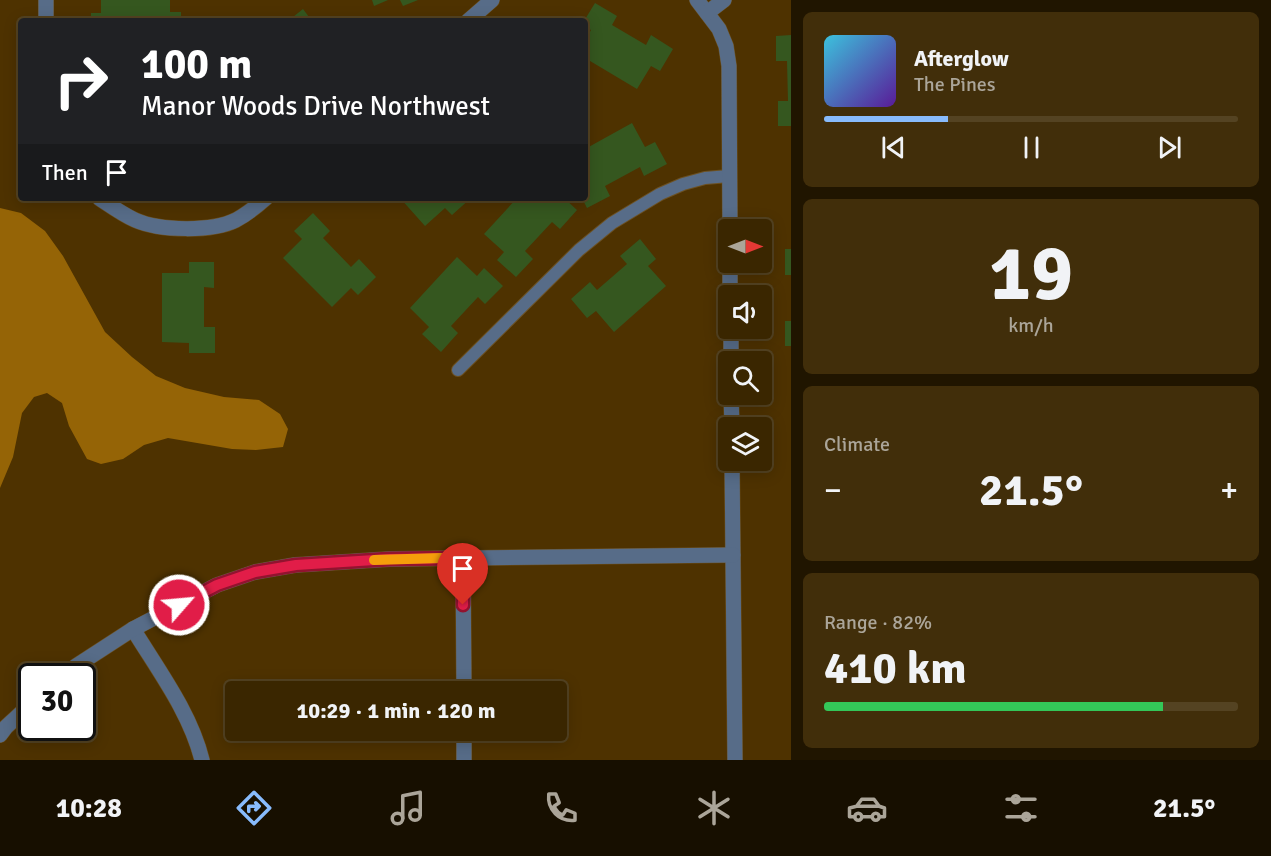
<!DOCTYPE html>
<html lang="en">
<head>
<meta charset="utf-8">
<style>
	:root { --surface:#3a2600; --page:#412e0a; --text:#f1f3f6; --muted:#aba599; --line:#544322; --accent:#88bbfc }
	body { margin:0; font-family:Signika,sans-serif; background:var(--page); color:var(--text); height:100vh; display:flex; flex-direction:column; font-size:22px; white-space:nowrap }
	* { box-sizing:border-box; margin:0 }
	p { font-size:20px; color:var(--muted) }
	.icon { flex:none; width:33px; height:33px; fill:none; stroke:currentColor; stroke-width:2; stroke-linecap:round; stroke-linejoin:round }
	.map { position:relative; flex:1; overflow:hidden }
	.sheet { display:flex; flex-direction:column; gap:12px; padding:12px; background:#201500; width:480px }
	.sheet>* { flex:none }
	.hud { position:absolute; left:18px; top:18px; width:570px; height:183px; border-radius:6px; box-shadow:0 3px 15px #0003,0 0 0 2px var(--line); background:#202124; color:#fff; overflow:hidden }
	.needle { width:39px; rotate:90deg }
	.fabs { position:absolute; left:718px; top:219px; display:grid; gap:12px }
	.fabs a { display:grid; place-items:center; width:54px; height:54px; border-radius:6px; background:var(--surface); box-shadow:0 3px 15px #0003,0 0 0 2px var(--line); font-size:30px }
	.speed { position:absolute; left:18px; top:663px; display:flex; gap:12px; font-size:30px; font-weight:700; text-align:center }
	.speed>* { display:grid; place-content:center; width:78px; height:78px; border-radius:50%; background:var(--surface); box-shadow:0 3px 15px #0003,0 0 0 2px var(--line); line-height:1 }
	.speed .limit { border:3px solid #111; border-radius:9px; background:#fff; color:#111 }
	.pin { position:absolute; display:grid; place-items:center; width:51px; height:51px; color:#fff; margin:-62px -26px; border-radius:50% 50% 50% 0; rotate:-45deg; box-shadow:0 0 6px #0007 }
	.pin .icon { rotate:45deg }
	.me { position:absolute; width:66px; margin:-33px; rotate:63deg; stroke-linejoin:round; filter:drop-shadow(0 0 4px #0008) }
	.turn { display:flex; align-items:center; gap:21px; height:126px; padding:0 24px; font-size:27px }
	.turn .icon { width:78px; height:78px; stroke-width:2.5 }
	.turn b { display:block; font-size:42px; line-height:51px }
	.then { display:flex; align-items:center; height:57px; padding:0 24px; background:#0003; gap:12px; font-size:22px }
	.big { font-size:45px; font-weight:800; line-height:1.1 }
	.sheet .widget { flex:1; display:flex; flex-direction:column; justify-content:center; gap:9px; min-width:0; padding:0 21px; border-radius:9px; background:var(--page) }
	.sheet .dial { align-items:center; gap:0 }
	.dial b { font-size:78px; line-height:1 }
	.song { display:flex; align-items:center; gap:18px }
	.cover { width:72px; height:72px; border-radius:9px; background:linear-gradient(135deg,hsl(190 70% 55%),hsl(270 70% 35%)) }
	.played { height:6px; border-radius:3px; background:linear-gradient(90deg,var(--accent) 30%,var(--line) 30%) }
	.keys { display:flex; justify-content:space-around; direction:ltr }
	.heat { display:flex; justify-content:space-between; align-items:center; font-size:33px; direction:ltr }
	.charge { height:9px; border-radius:4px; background:linear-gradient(90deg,#34c759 82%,var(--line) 0) }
	.trip { position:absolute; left:225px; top:681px; width:342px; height:60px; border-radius:6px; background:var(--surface); box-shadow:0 3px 15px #0003,0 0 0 2px var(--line); font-weight:800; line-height:60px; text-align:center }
	.tab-bar { display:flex; height:96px; justify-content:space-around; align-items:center; background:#170f00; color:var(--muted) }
	.tab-bar .icon { width:42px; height:42px }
	.tab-bar .on { color:var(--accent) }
	.tab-bar b { font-size:27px; color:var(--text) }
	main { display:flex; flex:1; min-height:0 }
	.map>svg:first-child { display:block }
</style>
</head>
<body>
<main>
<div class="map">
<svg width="791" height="760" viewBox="0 0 791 760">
	<rect width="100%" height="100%" fill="#4e3200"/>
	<path fill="#956406" d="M 0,208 L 21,213 L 45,231 L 63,256 L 105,332 L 132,357 L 156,376 L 185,388 L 224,397 L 259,400 L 280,414 L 288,429 L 283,447 L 256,450 L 232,449 L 168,438 L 144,445 L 123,459 L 101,464 L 87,459 L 69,426 L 62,403 L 47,393 L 34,397 L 22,413 L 13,457 L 0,488 Z"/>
	<g fill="#35571f">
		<path d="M 101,0 L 170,0 L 170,12 L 181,12 L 181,21 L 91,21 L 91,13 L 101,13 Z"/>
		<path d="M 372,0 L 388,0 L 374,6 Z"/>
		<path d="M 400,0 L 418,0 L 403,6 Z"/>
		<path d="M 595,3 L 617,16 L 612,25 L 646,45 L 651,35 L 673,49 L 660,71 L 651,66 L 637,89 L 585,58 L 585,41 L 591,30 L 585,27 L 584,21 Z"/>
		<path d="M 303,9 L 312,21 L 288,21 Z"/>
		<path d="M 791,35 L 791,126 L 778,126 L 778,101 L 788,101 L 787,61 L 776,61 L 776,36 Z"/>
		<path d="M 632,123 L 645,147 L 655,142 L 667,164 L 644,176 L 640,167 L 605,186 L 610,196 L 587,208 L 582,198 L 585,198 L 585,149 Z"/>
		<path d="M 400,198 L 471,198 L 452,215 L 445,208 L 425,226 Z"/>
		<path d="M 517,198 L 547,198 L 551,201 L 553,198 L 564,198 L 577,210 L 560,229 L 552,222 L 525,251 L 533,259 L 516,277 L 497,260 L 504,252 L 484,234 Z"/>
		<path d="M 313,213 L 330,231 L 323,238 L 351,267 L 359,259 L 376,277 L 358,295 L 351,288 L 332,307 L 283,258 L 302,239 L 294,231 Z"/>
		<path d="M 640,239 L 656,259 L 648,266 L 666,286 L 614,332 L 596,311 L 587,318 L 571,299 L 590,282 L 597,290 L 627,264 L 620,256 Z"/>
		<rect x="785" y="249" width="6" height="26"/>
		<path d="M 457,257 L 477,276 L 484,268 L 503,286 L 485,304 L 478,297 L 451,326 L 458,333 L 441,352 L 422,334 L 429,327 L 410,308 Z"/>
		<path d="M 189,262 L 214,262 L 214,288 L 204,287 L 204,327 L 215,327 L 215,353 L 189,353 L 189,343 L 162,342 L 162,273 L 189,273 Z"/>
		<rect x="785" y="321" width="6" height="25"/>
	</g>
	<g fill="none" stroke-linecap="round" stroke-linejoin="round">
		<g stroke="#6c5122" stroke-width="14">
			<path id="lane" d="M 458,370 L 579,250 L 612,223 L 660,194 L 683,184 L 705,178 L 729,176"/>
		</g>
		<g stroke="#6c5122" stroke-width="16">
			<g id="street">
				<path d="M 46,0 L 46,21"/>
				<path d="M 697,0 L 719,29 L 726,46 L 729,66 L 730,230"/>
				<path d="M 707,13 L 724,0"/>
				<path d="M 468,21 L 492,0"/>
				<path d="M 99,198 C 111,206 122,214 135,220 C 160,231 212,232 236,220 C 247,214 257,206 266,198"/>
				<path d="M 730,262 L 730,296"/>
				<path d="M 731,328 L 731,362"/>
				<path d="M 731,394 L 732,428"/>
				<path d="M 732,460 L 735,760"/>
				<path d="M 463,558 L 464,692"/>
				<path d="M 133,629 C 158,670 190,712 202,760"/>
				<path d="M 63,676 L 76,666 L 133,629 L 217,585 L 255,572 L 295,565 L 390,559 L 733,555"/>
				<path d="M 464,730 L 464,760"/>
				<path d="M 0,735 L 6,727 L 32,703"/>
			</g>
		</g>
		<use href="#lane" stroke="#576c88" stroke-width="12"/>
		<use href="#street" stroke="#576c88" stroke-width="15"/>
	</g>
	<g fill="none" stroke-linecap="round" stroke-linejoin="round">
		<g stroke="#92132f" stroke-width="15">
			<path id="route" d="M 179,605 L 217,585 L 255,572 L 296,565 L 390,559 L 463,558 L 463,605"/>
		</g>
		<use href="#route" stroke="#e11d48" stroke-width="10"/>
		<path stroke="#f59e0b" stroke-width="10" d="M 374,560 L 441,558"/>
	</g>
</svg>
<div class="fabs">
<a><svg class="needle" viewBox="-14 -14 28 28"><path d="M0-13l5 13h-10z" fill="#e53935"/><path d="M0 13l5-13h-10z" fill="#aba599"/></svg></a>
<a><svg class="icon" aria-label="sound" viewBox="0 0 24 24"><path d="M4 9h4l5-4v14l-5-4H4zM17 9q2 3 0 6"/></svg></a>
<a><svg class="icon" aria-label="search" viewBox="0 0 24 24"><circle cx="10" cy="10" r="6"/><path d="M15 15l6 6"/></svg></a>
<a><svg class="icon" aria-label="layers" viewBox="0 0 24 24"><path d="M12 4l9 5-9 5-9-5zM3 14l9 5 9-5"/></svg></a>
</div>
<div class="speed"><div class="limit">30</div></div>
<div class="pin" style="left:463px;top:605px;background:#d93025"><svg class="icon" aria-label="arrive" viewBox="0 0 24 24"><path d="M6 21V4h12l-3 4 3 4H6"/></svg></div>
<svg class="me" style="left:179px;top:605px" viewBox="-20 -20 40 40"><circle r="17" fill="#e11d48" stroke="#fff" stroke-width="3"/><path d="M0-11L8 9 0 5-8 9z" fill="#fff"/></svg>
<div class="trip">10:29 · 1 min · 120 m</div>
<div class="hud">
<div class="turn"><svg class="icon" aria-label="right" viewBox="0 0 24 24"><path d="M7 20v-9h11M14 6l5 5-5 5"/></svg><div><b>100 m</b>Manor Woods Drive Northwest</div></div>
<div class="then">Then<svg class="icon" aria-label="arrive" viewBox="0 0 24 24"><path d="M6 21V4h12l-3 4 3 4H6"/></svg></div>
</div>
</div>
<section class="sheet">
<div class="widget">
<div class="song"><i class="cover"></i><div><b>Afterglow</b><p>The Pines</p></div></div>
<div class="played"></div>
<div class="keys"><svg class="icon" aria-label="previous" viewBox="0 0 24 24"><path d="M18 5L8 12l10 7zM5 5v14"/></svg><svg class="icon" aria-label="pause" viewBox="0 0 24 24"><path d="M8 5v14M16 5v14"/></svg><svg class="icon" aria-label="next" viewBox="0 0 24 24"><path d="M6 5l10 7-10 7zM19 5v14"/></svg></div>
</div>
<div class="widget dial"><b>19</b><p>km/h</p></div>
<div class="widget"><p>Climate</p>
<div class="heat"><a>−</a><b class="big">21.5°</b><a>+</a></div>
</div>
<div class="widget"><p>Range · 82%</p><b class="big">410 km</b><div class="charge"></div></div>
</section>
</main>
<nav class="tab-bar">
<b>10:28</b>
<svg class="icon on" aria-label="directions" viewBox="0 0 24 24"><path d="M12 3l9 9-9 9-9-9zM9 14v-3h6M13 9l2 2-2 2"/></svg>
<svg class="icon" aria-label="music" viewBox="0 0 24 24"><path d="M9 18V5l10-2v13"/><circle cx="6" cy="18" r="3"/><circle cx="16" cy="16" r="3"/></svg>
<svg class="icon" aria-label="phone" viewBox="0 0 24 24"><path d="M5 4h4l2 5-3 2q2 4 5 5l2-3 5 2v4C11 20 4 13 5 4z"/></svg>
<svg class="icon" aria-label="climate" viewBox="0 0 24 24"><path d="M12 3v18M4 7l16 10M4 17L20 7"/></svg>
<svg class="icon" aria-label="car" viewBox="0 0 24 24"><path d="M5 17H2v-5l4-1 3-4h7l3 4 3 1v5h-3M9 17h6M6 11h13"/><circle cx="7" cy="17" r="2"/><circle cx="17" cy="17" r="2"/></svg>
<svg class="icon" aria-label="filters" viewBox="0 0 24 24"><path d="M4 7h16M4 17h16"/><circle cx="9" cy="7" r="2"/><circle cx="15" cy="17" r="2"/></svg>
<b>21.5°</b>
</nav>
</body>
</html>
